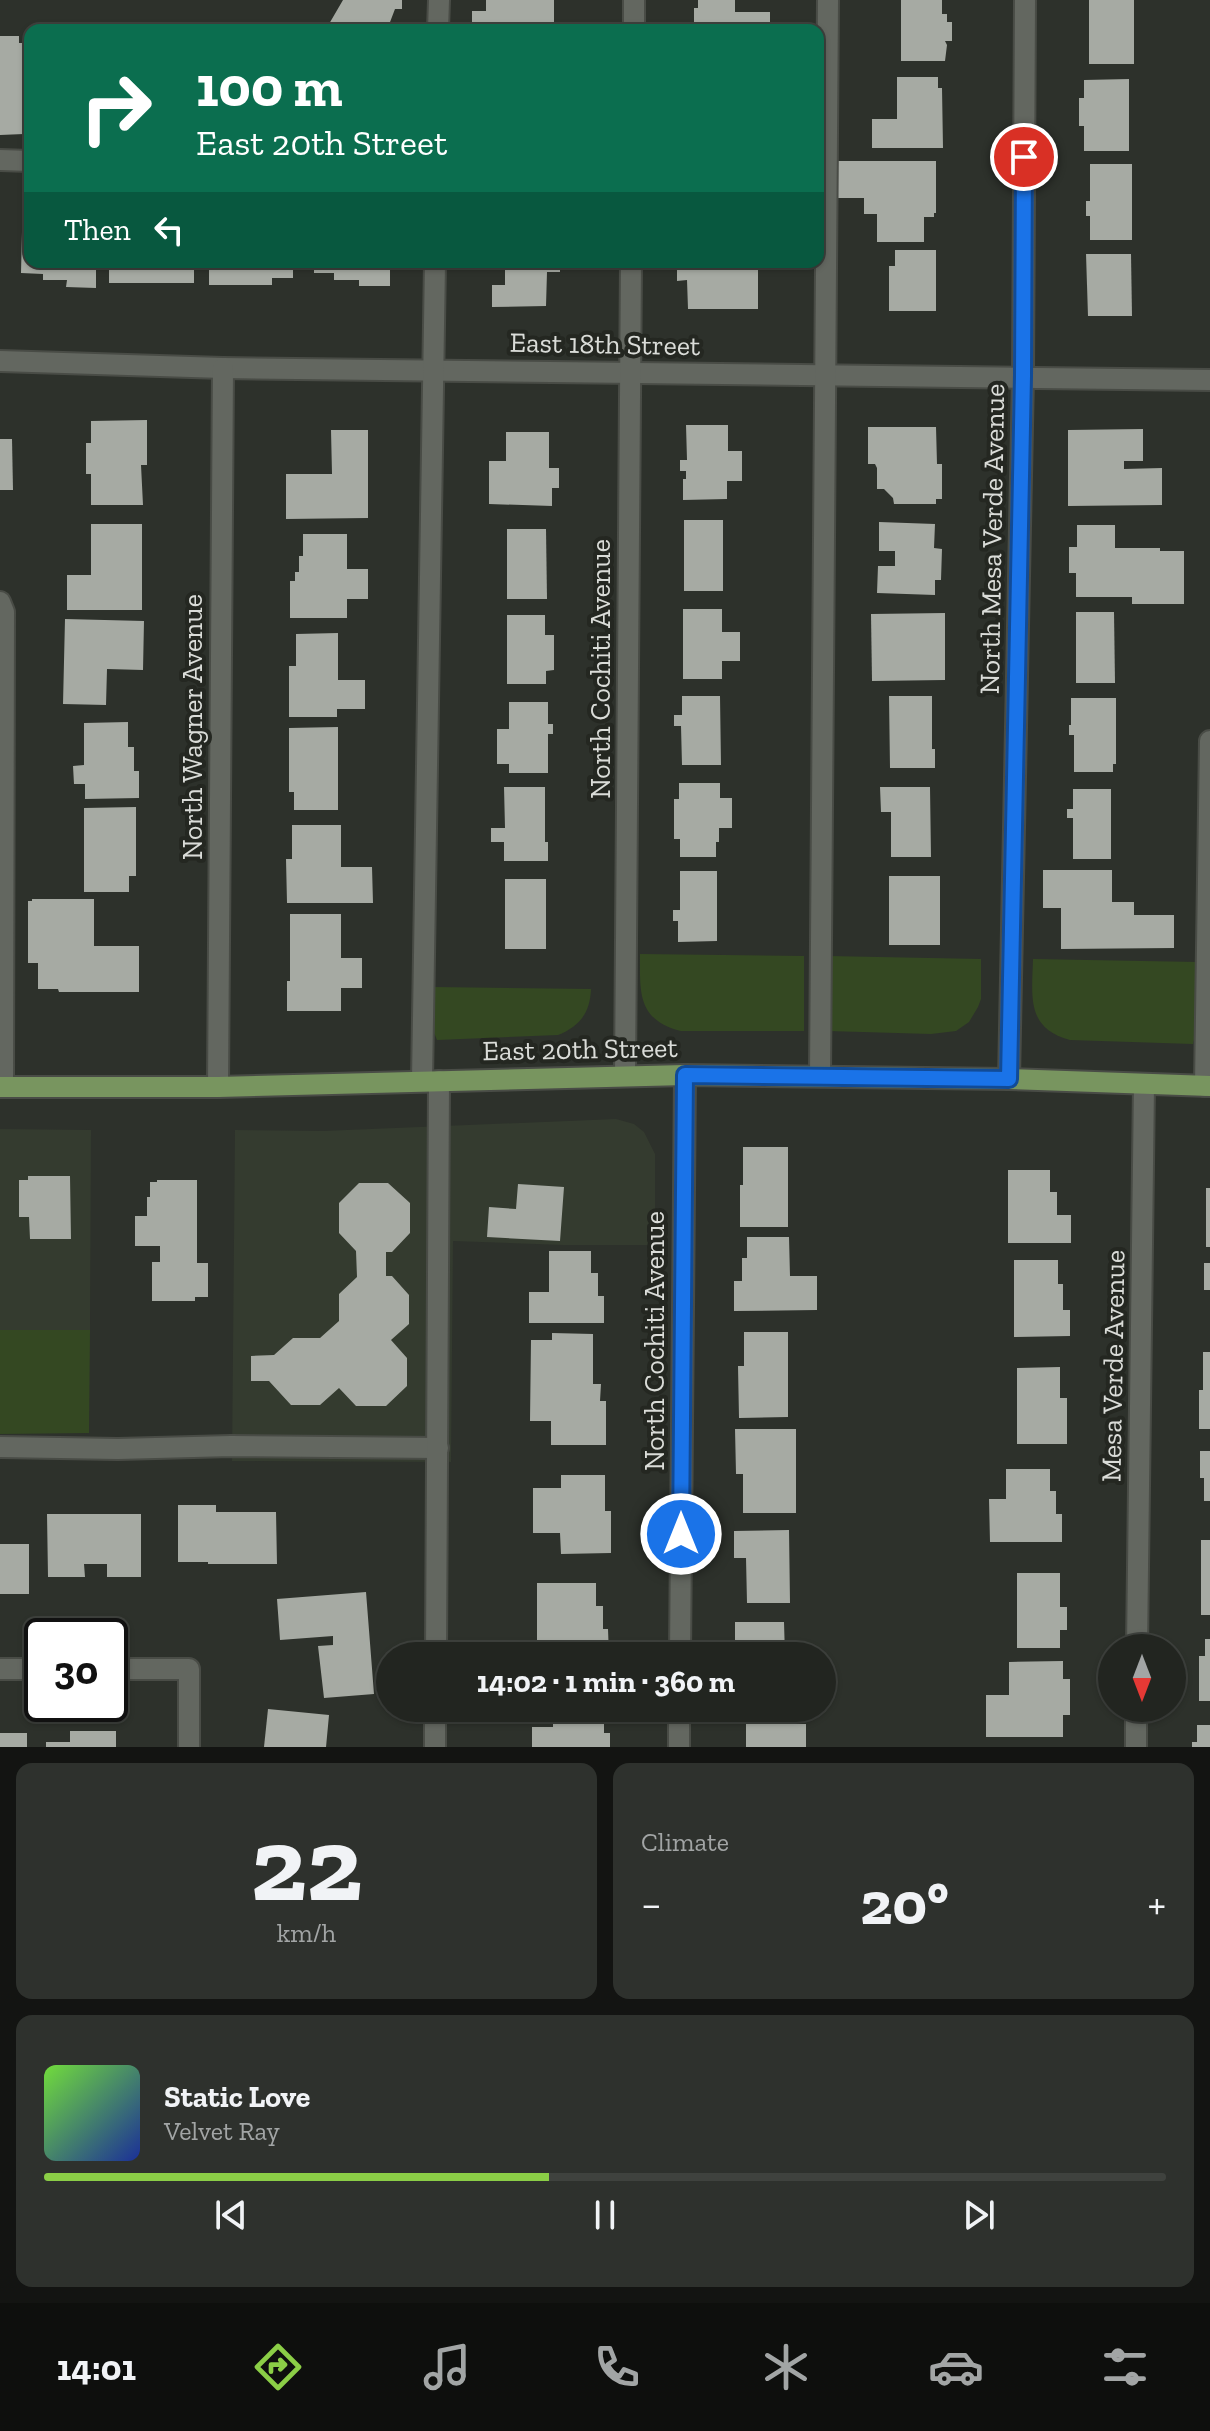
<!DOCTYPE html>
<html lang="en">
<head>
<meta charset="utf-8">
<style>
	:root { --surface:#222520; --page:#2e312d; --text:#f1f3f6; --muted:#a2a5a5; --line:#3f423e; --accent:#8bce46 }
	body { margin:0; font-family:"Zilla Slab",serif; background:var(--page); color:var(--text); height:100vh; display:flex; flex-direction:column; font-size:30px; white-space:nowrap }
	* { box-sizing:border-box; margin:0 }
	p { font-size:26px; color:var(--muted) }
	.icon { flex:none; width:44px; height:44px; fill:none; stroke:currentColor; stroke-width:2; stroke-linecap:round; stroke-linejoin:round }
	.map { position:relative; height:1747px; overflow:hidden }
	.details { display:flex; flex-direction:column; gap:16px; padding:16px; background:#131412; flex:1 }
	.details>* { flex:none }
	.banner { position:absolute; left:24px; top:24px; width:800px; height:244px; border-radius:16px; box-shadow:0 2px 6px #0004,0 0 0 2px var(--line); background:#0b6e4f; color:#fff; overflow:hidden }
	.needle { width:52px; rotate:180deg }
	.fabs { position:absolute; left:1098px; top:1634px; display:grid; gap:16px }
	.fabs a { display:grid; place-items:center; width:88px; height:88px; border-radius:50%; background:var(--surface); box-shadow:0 2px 6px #0004,0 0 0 2px var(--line); font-size:40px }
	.speed { position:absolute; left:24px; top:1618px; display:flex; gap:16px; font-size:40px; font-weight:700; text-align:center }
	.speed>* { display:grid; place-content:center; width:104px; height:104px; border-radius:50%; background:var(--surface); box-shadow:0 2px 6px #0004,0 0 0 2px var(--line); line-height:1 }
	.speed .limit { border:4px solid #111; border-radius:12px; background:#fff; color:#111 }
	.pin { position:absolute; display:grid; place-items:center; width:68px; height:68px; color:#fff; margin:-34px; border:4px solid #fff; border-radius:50%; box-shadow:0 2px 8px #0007 }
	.me { position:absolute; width:88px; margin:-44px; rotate:0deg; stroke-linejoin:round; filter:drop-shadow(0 0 6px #0008) }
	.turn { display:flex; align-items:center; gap:28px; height:168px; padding:0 40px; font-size:36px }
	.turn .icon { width:104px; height:104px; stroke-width:2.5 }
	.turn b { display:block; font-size:56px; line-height:68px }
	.then { display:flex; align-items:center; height:76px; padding:0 40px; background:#0003; gap:16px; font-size:30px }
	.big { font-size:60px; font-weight:800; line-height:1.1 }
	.details .tile { flex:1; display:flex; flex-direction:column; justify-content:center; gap:12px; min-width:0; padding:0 28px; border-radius:16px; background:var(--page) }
	.details .dial { align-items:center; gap:0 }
	.dial b { font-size:104px; line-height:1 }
	.song { display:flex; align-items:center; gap:24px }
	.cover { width:96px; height:96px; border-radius:12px; background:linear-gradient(135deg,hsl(100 70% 55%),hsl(230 70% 35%)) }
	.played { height:8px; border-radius:4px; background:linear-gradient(90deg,var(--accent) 45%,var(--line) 45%) }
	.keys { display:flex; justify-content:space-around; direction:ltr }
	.heat { display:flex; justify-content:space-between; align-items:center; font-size:44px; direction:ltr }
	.details .tiles { flex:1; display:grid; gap:16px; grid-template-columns:1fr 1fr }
	.tile:last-child { grid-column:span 2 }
	.trip { position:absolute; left:376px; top:1642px; width:460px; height:80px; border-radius:40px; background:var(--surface); box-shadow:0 2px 6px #0004,0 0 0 2px var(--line); font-weight:800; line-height:80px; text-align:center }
	.tabs { display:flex; height:128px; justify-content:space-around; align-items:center; background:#0e0f0d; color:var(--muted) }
	.tabs .icon { width:56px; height:56px }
	.tabs .active { color:var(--accent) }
	.tabs b { font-size:36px; color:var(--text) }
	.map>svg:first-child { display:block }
</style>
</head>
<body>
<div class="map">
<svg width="1210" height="1747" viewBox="0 0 1210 1747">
	<rect width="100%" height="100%" fill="#2d312b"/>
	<g fill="#343b2f">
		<path d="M 616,1119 L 634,1124 L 644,1132 L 655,1154 L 655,1245 L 563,1245 L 453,1241 L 451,1462 L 232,1461 L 235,1130 L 323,1131 Z"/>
		<path d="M 0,1129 L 91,1130 L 90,1330 L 0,1330 Z"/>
	</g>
	<g fill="#344822">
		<path d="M 640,954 L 804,956 L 804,1031 L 681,1031 C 637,1020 640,992 640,954 Z"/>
		<path d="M 828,956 L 981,959 L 981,999 L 978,1007 L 969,1022 L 956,1031 L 931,1034 L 828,1031 Z"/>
		<path d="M 1033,959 L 1198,962 L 1197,1025 L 1193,1044 L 1070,1040 C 1026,1028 1032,997 1033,959 Z"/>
		<path d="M 433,987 L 591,989 C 590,1013 580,1026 558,1035 L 437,1040 L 433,1030 Z"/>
		<path d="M 0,1330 L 90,1330 L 89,1433 L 0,1434 Z"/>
	</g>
	<g fill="#a6aaa3">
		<path d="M 343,0 L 402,0 L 402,9 L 395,9 L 387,30 L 330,30 L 332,26 L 329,24 Z"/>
		<path d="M 486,0 L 554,0 L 554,30 L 472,30 L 472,11 L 486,11 Z"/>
		<path d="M 698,0 L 735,0 L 735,12 L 770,12 L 770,30 L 694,30 L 694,8 L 698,8 Z"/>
		<path d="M 901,0 L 942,0 L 942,14 L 947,14 L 947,22 L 952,22 L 952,41 L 945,41 L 947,45 L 945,61 L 901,61 Z"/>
		<rect x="1089" y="0" width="45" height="64"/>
		<path d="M 0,36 L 19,36 L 19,43 L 30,43 L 30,93 L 24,93 L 24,134 L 0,135 Z"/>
		<path d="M 897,77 L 938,77 L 938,88 L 942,88 L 943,148 L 872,148 L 872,119 L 897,119 Z"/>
		<path d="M 1129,79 L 1129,151 L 1084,151 L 1084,126 L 1079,126 L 1079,98 L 1084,98 L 1084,80 Z"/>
		<path d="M 831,161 L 936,161 L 936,213 L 934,213 L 934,217 L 924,217 L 924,242 L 877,242 L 877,214 L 864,214 L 864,198 L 832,198 Z"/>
		<path d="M 1090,164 L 1132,164 L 1132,240 L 1090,240 L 1090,216 L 1086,216 L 1086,201 L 1090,201 Z"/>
		<path d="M 22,232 L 30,232 L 30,262 L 96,262 L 96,288 L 66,287 L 67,280 L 43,280 L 43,274 L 21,273 Z"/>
		<path d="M 895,250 L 936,250 L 936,311 L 889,311 L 889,266 L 895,266 Z"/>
		<path d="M 1086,254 L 1131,254 L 1132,316 L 1088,316 Z"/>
		<rect x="109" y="262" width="85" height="21"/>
		<path d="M 209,262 L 293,262 L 293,278 L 272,278 L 272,285 L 209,285 Z"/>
		<path d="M 314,262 L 390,262 L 390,286 L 359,286 L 359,280 L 334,280 L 334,273 L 314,273 Z"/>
		<path d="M 496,262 L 560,262 L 560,272 L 547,272 L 546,306 L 492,307 L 492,285 L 505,285 L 505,268 L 496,268 Z"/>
		<path d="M 694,262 L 758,262 L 758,309 L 688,309 L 687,280 L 677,281 L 677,263 Z"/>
		<path d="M 147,420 L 147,465 L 141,465 L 143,505 L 91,505 L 91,474 L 86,474 L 86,443 L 91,443 L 91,421 Z"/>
		<path d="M 686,425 L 728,425 L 728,451 L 742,451 L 742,481 L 727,481 L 727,499 L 683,500 L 683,479 L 686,479 L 686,471 L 680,471 L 680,460 L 687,460 Z"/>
		<path d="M 868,427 L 936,427 L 937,464 L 942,464 L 942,499 L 936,499 L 936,504 L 894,504 L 893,498 L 884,489 L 877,489 L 877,468 L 875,464 L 868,464 Z"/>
		<path d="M 1143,429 L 1143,461 L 1124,461 L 1124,469 L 1162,468 L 1162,505 L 1068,506 L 1068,430 Z"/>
		<path d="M 331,430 L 368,430 L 368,518 L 286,519 L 286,474 L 332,474 Z"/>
		<path d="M 506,432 L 549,432 L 549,468 L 559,468 L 559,488 L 552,488 L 552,506 L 489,504 L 489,461 L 506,461 Z"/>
		<path d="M 0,439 L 12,439 L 13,490 L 0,490 Z"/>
		<rect x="684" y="520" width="39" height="71"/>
		<path d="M 879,522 L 935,524 L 934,548 L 942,549 L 941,580 L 935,580 L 935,595 L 877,593 L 878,566 L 895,566 L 895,551 L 879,551 Z"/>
		<path d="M 91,524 L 142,524 L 142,610 L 67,610 L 67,575 L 91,575 Z"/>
		<path d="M 1077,525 L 1115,525 L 1115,548 L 1160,548 L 1160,551 L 1184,551 L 1184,604 L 1132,604 L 1132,597 L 1076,597 L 1076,573 L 1069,573 L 1069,547 L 1077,547 Z"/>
		<path d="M 507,529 L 546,529 L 547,599 L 507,599 Z"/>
		<path d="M 303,534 L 347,534 L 347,569 L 368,569 L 368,599 L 347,599 L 347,618 L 290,618 L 290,581 L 295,581 L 295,572 L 299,572 L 299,556 L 303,556 Z"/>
		<path d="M 683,609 L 722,609 L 722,632 L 740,632 L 740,661 L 722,661 L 722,679 L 683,679 Z"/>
		<path d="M 1076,612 L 1114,612 L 1115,683 L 1076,683 Z"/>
		<path d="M 945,613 L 945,680 L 872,681 L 871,614 Z"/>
		<path d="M 507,615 L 545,615 L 545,635 L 554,635 L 554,670 L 546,671 L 546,684 L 507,684 Z"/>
		<path d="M 65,619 L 144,621 L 143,670 L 107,669 L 106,705 L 63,704 Z"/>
		<path d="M 338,633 L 338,680 L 365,680 L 365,709 L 337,709 L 337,717 L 289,717 L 289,666 L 296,666 L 296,634 Z"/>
		<path d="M 682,696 L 720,696 L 721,765 L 682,765 L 681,726 L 674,726 L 674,715 L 682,715 Z"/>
		<path d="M 889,696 L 932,696 L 932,749 L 935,749 L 935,768 L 890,768 Z"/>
		<path d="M 1071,698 L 1116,698 L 1116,764 L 1113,764 L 1113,772 L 1074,772 L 1074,735 L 1069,735 L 1069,725 L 1071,725 Z"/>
		<path d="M 509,702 L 548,702 L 548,724 L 553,724 L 553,734 L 548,734 L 548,773 L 509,773 L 509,764 L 497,764 L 497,729 L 509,729 Z"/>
		<path d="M 128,722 L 128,747 L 134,747 L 134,771 L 139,771 L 139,798 L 85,799 L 85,784 L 74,784 L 73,766 L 84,765 L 84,723 Z"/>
		<path d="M 338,727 L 338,810 L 294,810 L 294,792 L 289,792 L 289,728 Z"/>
		<path d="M 679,783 L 720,783 L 720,798 L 732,798 L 732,828 L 719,828 L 719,842 L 716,842 L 716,857 L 680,857 L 680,839 L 674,839 L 674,799 L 679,799 Z"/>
		<path d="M 504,787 L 545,787 L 545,842 L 548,842 L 548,861 L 504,861 L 504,842 L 491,842 L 491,828 L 505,828 Z"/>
		<path d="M 880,787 L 930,787 L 931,857 L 891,857 L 891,812 L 881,812 Z"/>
		<path d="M 1073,789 L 1111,789 L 1111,859 L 1073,859 L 1073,818 L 1067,818 L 1067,809 L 1073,809 Z"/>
		<path d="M 136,807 L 136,876 L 129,876 L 129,892 L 84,892 L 84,808 Z"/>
		<path d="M 292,825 L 341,825 L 341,867 L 372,867 L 373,903 L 287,903 L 286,859 L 292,859 Z"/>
		<path d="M 1043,870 L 1112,870 L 1112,902 L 1134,902 L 1134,915 L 1174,915 L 1174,948 L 1061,949 L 1061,908 L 1043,908 Z"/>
		<path d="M 680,871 L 717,871 L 717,941 L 678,942 L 678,921 L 673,921 L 673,910 L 680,910 Z"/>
		<rect x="889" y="876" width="51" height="69"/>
		<rect x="505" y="879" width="41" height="70"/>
		<path d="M 32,899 L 94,899 L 94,946 L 139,946 L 139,992 L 59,992 L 58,989 L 38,989 L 38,963 L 28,963 L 28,901 L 32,901 Z"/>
		<path d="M 290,914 L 341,914 L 341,958 L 362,958 L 362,988 L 341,988 L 341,1011 L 287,1011 L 287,981 L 290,981 Z"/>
		<path d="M 743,1147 L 788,1147 L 788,1227 L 740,1227 L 740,1185 L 743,1185 Z"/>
		<path d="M 1008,1170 L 1050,1170 L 1050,1192 L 1057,1192 L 1057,1215 L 1071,1215 L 1071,1243 L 1008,1243 Z"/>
		<path d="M 28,1176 L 70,1176 L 71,1239 L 30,1239 L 29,1217 L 19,1217 L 19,1180 L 28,1180 Z"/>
		<path d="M 157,1180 L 197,1180 L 197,1263 L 208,1263 L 208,1297 L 195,1297 L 195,1301 L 152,1301 L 152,1262 L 160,1262 L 160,1246 L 135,1246 L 135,1216 L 147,1216 L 147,1197 L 150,1197 L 150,1182 L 157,1182 Z"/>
		<path d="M 359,1183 L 388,1183 L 410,1203 L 410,1233 L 392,1252 L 386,1252 L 386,1276 L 392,1276 L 409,1295 L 409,1324 L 391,1340 L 407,1358 L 407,1386 L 386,1406 L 356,1406 L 339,1388 L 320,1405 L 291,1405 L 269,1381 L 251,1381 L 251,1356 L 274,1355 L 293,1338 L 320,1338 L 339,1321 L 339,1294 L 357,1277 L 356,1251 L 339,1233 L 339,1203 Z"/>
		<path d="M 518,1184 L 564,1187 L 560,1241 L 487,1237 L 489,1207 L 516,1209 Z"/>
		<rect x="1206" y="1188" width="4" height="59"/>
		<path d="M 747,1237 L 789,1237 L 790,1276 L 817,1276 L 817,1310 L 734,1311 L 734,1281 L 742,1281 L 742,1258 L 747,1258 Z"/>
		<path d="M 549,1251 L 591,1251 L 591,1273 L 598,1273 L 598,1296 L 604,1296 L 604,1323 L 529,1323 L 529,1292 L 549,1292 Z"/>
		<path d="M 1014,1260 L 1058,1260 L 1058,1284 L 1063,1284 L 1063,1310 L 1070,1310 L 1070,1336 L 1014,1337 Z"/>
		<rect x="1204" y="1263" width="6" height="27"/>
		<path d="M 744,1332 L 788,1332 L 788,1417 L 739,1418 L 738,1366 L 744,1366 Z"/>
		<path d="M 552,1333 L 593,1334 L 593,1384 L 601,1384 L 600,1401 L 606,1401 L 606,1445 L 551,1445 L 551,1421 L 530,1421 L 531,1340 L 552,1340 Z"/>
		<path d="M 1203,1352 L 1210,1352 L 1210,1429 L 1199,1429 L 1199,1390 L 1203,1390 Z"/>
		<path d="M 1060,1367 L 1060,1398 L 1067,1398 L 1067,1444 L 1017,1444 L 1017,1368 Z"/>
		<path d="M 735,1429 L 796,1429 L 796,1513 L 743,1513 L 743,1474 L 736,1474 Z"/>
		<path d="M 1200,1451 L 1210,1451 L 1210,1501 L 1204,1501 L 1204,1478 L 1200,1478 Z"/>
		<path d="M 1006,1469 L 1050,1469 L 1050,1491 L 1056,1491 L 1056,1514 L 1062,1514 L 1062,1542 L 990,1542 L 989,1499 L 1006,1499 Z"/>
		<path d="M 561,1475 L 605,1475 L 605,1511 L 611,1511 L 611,1553 L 561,1554 L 560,1533 L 533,1533 L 533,1488 L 561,1488 Z"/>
		<path d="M 178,1505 L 216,1505 L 216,1512 L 276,1512 L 277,1564 L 208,1564 L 208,1562 L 178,1562 Z"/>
		<path d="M 47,1514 L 141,1514 L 141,1577 L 107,1577 L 107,1564 L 84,1564 L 85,1577 L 48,1577 Z"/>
		<path d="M 789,1530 L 790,1603 L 747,1603 L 746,1558 L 734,1558 L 734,1531 Z"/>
		<rect x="1201" y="1540" width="9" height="75"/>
		<rect x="0" y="1544" width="29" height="50"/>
		<path d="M 1017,1573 L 1060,1573 L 1060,1607 L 1067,1607 L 1067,1630 L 1060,1630 L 1060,1648 L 1017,1648 Z"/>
		<path d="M 537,1583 L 596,1583 L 596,1606 L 603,1606 L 603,1629 L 608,1629 L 609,1656 L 552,1656 L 552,1642 L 537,1643 Z"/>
		<path d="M 366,1592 L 374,1694 L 324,1698 L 318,1646 L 333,1645 L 333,1636 L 280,1640 L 277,1599 Z"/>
		<path d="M 735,1622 L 784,1622 L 785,1656 L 740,1656 L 740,1645 L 735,1645 Z"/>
		<path d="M 1205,1639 L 1210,1639 L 1210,1701 L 1199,1701 L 1199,1656 L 1205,1656 Z"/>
		<path d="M 1063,1661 L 1063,1679 L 1070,1679 L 1070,1715 L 1063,1715 L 1063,1737 L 986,1737 L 986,1695 L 1009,1695 L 1009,1662 Z"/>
		<path d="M 553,1708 L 599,1708 L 599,1710 L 604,1710 L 604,1733 L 610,1733 L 610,1747 L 532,1747 L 532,1727 L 553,1727 Z"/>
		<path d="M 268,1709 L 329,1715 L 326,1747 L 264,1747 Z"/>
		<rect x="746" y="1724" width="60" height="23"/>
		<path d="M 1197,1725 L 1210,1725 L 1210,1747 L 1192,1747 L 1192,1742 L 1197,1742 Z"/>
		<path d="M 70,1731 L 116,1731 L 116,1747 L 46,1747 L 46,1742 L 70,1742 Z"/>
		<rect x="0" y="1733" width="27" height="14"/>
	</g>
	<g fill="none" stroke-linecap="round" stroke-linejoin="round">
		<g stroke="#494c46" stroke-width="24">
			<g id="minor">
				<path d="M 438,30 L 439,0"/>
				<path d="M 634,30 L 634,0"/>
				<path d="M 0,160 L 30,161"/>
				<path d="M 0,361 L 223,368 L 1210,380"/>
				<path d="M 0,602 L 4,612 L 3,1087"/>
				<path d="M 625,1076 L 631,262"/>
				<path d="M 820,1076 L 828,0"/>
				<path d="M 1009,1079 L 1023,376 L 1025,0"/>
				<path d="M 422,1081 L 435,262"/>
				<path d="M 1205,1086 L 1210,741"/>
				<path d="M 218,1087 L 223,368"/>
				<path d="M 0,1447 L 118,1449 L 231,1446 L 438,1448"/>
				<path d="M 1137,1648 L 1144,1084"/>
				<path d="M 436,1656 L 439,1081"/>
				<path d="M 680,1656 L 685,1075"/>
				<path d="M 0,1669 L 42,1669"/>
				<path d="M 110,1669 L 189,1669 L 189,1747"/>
				<path d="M 1136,1708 L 1136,1747"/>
				<path d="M 435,1747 L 435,1708"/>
				<path d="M 679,1747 L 679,1708"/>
			</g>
		</g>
		<g stroke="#494c46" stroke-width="24">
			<path id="major" d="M 0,1087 L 218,1087 L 685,1075 L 1009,1079 L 1210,1086"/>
		</g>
		<use href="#minor" stroke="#636760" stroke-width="20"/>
		<use href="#major" stroke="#78955f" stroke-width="20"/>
	</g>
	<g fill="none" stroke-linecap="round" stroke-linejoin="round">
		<g stroke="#114b97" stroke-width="20">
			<path id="route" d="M 681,1534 L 685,1075 L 1009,1079 L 1023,376 L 1024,157"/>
		</g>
		<use href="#route" stroke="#1a73e8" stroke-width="14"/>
	</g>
	<g text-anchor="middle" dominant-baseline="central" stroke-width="8" stroke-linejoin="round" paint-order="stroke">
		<g font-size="28" fill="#dadcd8" stroke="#242721">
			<text transform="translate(605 344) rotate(1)">East 18th Street</text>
			<text transform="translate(992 539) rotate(-89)">North Mesa Verde Avenue</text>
			<text transform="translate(600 669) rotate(-90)">North Cochiti Avenue</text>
			<text transform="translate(192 727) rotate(-90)">North Wagner Avenue</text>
			<text transform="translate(580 1049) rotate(-1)">East 20th Street</text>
			<text transform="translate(654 1341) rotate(-90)">North Cochiti Avenue</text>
			<text transform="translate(1113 1366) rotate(-89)">Mesa Verde Avenue</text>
		</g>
	</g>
</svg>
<div class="fabs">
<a><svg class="needle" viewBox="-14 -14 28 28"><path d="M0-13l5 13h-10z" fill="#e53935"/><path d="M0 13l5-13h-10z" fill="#a2a5a5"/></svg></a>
</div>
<div class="speed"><div class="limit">30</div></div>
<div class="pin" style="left:1024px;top:157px;background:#d93025"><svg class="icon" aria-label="arrive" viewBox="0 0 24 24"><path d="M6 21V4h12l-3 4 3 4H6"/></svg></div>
<svg class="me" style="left:681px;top:1534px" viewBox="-20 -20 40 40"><circle r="17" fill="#1a73e8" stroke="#fff" stroke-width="3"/><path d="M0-11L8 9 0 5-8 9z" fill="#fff"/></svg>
<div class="trip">14:02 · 1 min · 360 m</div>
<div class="banner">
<div class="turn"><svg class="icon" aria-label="right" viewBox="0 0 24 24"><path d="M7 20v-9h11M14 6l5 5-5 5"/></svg><div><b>100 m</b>East 20th Street</div></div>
<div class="then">Then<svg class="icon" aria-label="left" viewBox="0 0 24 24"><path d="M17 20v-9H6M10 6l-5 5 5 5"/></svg></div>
</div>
</div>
<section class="details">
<div class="tiles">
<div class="tile dial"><b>22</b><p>km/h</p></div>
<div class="tile"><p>Climate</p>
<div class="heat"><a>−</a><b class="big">20°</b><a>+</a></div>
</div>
<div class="tile">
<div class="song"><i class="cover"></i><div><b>Static Love</b><p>Velvet Ray</p></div></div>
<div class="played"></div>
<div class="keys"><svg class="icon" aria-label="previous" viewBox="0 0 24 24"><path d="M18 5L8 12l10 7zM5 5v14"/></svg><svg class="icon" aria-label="pause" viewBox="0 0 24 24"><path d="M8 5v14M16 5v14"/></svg><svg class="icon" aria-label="next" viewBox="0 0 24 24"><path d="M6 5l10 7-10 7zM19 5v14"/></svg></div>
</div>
</div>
</section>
<nav class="tabs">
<b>14:01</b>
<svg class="icon active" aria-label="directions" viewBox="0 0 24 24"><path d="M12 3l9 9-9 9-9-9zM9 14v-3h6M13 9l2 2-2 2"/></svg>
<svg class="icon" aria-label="music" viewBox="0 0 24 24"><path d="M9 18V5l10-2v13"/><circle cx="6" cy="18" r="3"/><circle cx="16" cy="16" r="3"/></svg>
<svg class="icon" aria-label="phone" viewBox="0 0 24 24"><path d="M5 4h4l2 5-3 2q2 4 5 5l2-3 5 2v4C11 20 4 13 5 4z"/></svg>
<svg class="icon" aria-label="climate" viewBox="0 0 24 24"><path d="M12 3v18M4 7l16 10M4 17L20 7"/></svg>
<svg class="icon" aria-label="car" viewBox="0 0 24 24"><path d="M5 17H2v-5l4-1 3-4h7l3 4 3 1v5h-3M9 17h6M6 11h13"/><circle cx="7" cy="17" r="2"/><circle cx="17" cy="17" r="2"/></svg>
<svg class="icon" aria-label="filters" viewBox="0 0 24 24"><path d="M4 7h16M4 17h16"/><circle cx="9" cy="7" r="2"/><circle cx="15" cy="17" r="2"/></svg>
</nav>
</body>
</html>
